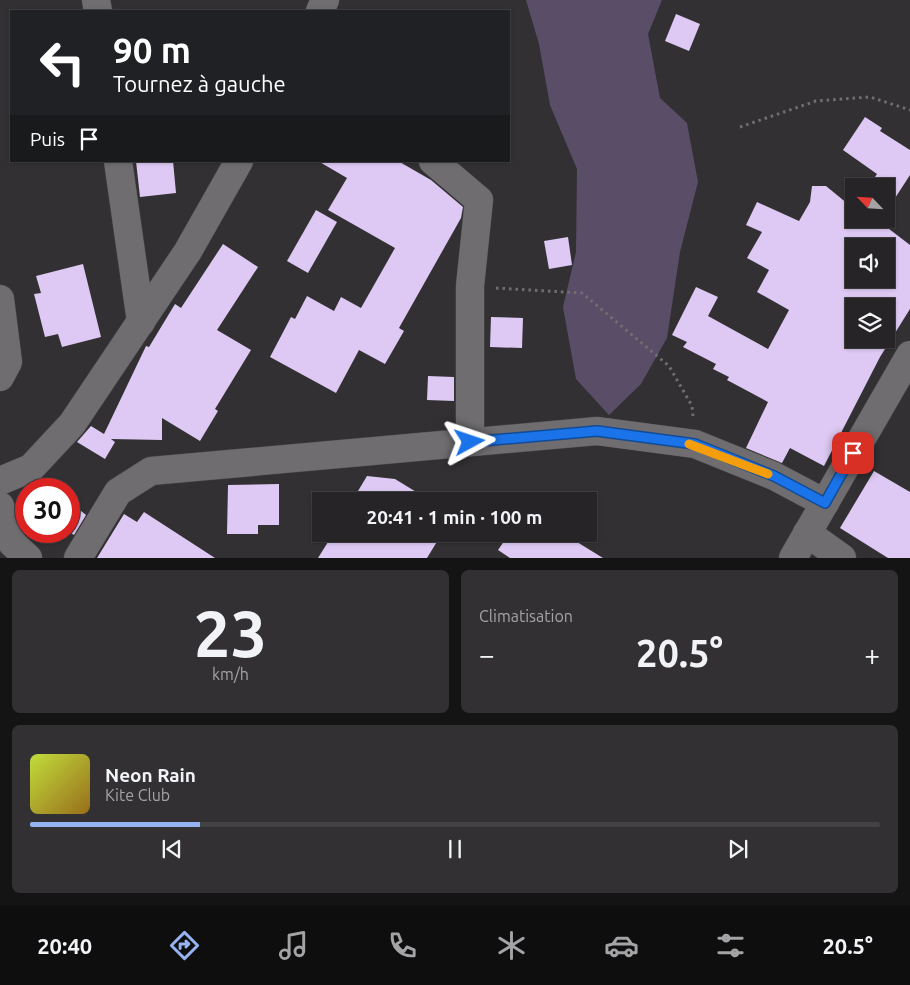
<!DOCTYPE html>
<html lang="fr">
<head>
<meta charset="utf-8">
<style>
	:root { --surface:#262426; --page:#323032; --text:#f1f3f6; --muted:#a4a4a7; --line:#424143; --accent:#95b2f1 }
	body { margin:0; font-family:Ubuntu,sans-serif; background:var(--page); color:var(--text); height:100vh; display:flex; flex-direction:column; font-size:19px; white-space:nowrap }
	* { box-sizing:border-box; margin:0 }
	p { font-size:16px; color:var(--muted) }
	.icon { flex:none; width:28px; height:28px; fill:none; stroke:currentColor; stroke-width:2; stroke-linecap:round; stroke-linejoin:round }
	.map { position:relative; height:558px; overflow:hidden }
	.panel { display:flex; flex-direction:column; gap:12px; padding:12px; background:#151415; flex:1 }
	.panel>* { flex:none }
	.hud { position:absolute; left:10px; top:10px; width:500px; height:152px; border-radius:0px; box-shadow:0 1px 4px #0004,0 0 0 1px var(--line); background:#202124; color:#fff; overflow:hidden }
	.needle { width:32px; rotate:295deg }
	.fabs { position:absolute; left:845px; top:178px; display:grid; gap:10px }
	.fabs a { display:grid; place-items:center; width:50px; height:50px; border-radius:0px; background:var(--surface); box-shadow:0 1px 4px #0004,0 0 0 1px var(--line); font-size:25px }
	.speed { position:absolute; left:15px; top:478px; display:flex; gap:10px; font-size:25px; font-weight:700; text-align:center }
	.speed>* { display:grid; place-content:center; width:65px; height:65px; border-radius:50%; background:var(--surface); box-shadow:0 1px 4px #0004,0 0 0 1px var(--line); line-height:1 }
	.speed .limit { border:8px solid #d22; background:#fff; color:#111 }
	.pin { position:absolute; display:grid; place-items:center; width:42px; height:42px; color:#fff; margin:-21px; border-radius:10px; box-shadow:0 2px 8px #0006 }
	.me { position:absolute; width:55px; margin:-28px; rotate:85deg; stroke-linejoin:round; filter:drop-shadow(0 0 4px #0008) }
	.turn { display:flex; align-items:center; gap:18px; height:105px; padding:0 20px; font-size:22px }
	.turn .icon { width:65px; height:65px; stroke-width:2.5 }
	.turn b { display:block; font-size:35px; line-height:42px }
	.then { display:flex; align-items:center; height:48px; padding:0 20px; background:#0003; gap:10px; font-size:19px }
	.big { font-size:38px; font-weight:600; line-height:1.1 }
	.panel .tile { flex:1; display:flex; flex-direction:column; justify-content:center; gap:8px; min-width:0; padding:0 18px; border-radius:8px; background:var(--page) }
	.panel .dial { align-items:center; gap:0 }
	.dial b { font-size:65px; line-height:1 }
	.song { display:flex; align-items:center; gap:15px }
	.cover { width:60px; height:60px; border-radius:8px; background:linear-gradient(135deg,hsl(70 70% 55%),hsl(40 70% 35%)) }
	.played { height:5px; border-radius:2px; background:linear-gradient(90deg,var(--accent) 20%,var(--line) 20%) }
	.keys { display:flex; justify-content:space-around; direction:ltr }
	.heat { display:flex; justify-content:space-between; align-items:center; font-size:28px; direction:ltr }
	.panel .tiles { flex:1; display:grid; gap:12px; grid-template-columns:1fr 1fr }
	.tile:last-child { grid-column:span 2 }
	.trip { position:absolute; left:312px; top:492px; width:285px; height:50px; border-radius:0px; background:var(--surface); box-shadow:0 1px 4px #0004,0 0 0 1px var(--line); font-weight:600; line-height:50px; text-align:center }
	.menu { display:flex; height:80px; justify-content:space-around; align-items:center; background:#0f0e0f; color:var(--muted) }
	.menu .icon { width:35px; height:35px }
	.menu .current { color:var(--accent) }
	.menu b { font-size:22px; color:var(--text) }
	.map>svg:first-child { display:block }
</style>
</head>
<body>
<div class="map">
<svg width="910" height="558" viewBox="0 0 910 558">
	<rect width="100%" height="100%" fill="#323033"/>
	<path fill="#5a4d68" d="M 526,0 L 662,0 L 648,34 L 660,98 L 687,123 L 698,182 L 680,252 L 667,338 L 641,384 L 609,415 L 576,379 L 563,307 L 576,252 L 577,169 L 550,105 L 539,44 Z"/>
	<g fill="#ddc9f3" fill-rule="evenodd">
		<path d="M 676,14 L 700,24 L 689,51 L 665,41 Z"/>
		<path d="M 865,117 L 882,128 L 880,131 L 910,150 L 910,175 L 886,212 L 886,186 L 869,186 L 877,174 L 843,150 Z"/>
		<path d="M 136,161 L 173,161 L 176,193 L 140,197 Z"/>
		<path d="M 318,161 L 398,161 L 431,180 L 463,207 L 461,218 L 399,328 L 404,331 L 385,364 L 359,350 L 336,393 L 270,357 L 291,317 L 295,319 L 307,296 L 334,311 L 341,297 L 361,308 L 395,248 L 328,210 L 347,178 Z"/>
		<path d="M 812,186 L 826,186 L 854,209 L 854,219 L 882,219 L 880,222 L 910,245 L 910,309 L 880,357 L 824,466 L 790,448 L 782,463 L 746,448 L 768,402 L 727,380 L 729,377 L 713,369 L 716,364 L 683,347 L 687,342 L 672,335 L 696,287 L 718,297 L 708,316 L 768,349 L 789,310 L 757,292 L 769,270 L 747,258 L 762,232 L 746,225 L 757,202 L 799,221 L 810,202 ZM 854,246 L 886,246 L 886,279 L 854,279 ZM 854,306 L 886,306 L 886,339 L 854,339 Z"/>
		<path d="M 316,210 L 337,222 L 308,273 L 287,261 Z"/>
		<path d="M 568,237 L 572,265 L 549,269 L 544,241 Z"/>
		<path d="M 223,244 L 258,267 L 217,330 L 251,350 L 215,409 L 218,411 L 200,441 L 162,418 L 162,440 L 111,439 L 115,442 L 105,459 L 77,442 L 91,426 L 104,434 L 146,346 L 149,347 L 175,304 L 181,308 Z"/>
		<path d="M 83,264 L 101,337 L 62,347 L 58,334 L 45,337 L 34,294 L 41,293 L 36,276 Z"/>
		<path d="M 491,317 L 523,318 L 522,348 L 490,347 Z"/>
		<path d="M 428,376 L 454,377 L 454,401 L 427,400 Z"/>
		<path d="M 874,471 L 910,492 L 910,558 L 888,558 L 840,528 Z"/>
		<path d="M 367,476 L 395,479 L 431,501 L 352,501 Z"/>
		<path d="M 279,484 L 279,525 L 258,525 L 258,534 L 227,534 L 228,485 Z"/>
		<path d="M 69,501 L 86,515 L 74,535 L 69,532 Z"/>
		<path d="M 144,512 L 215,558 L 97,558 L 124,514 L 137,522 Z"/>
		<path d="M 333,534 L 429,534 L 438,540 L 427,558 L 318,558 Z"/>
		<path d="M 509,534 L 564,534 L 603,558 L 510,558 L 498,550 Z"/>
	</g>
	<g fill="none" stroke-linecap="round" stroke-linejoin="round">
		<g stroke="#4e4c4f" stroke-width="29">
			<g id="minor">
				<path d="M 96,0 L 98,11"/>
				<path d="M 320,11 L 325,0"/>
				<path d="M 118,161 L 141,322"/>
				<path d="M 433,161 L 479,200 L 470,286 L 470,442"/>
				<path d="M 0,299 L 8,362 L 0,377"/>
				<path d="M 0,481 L 31,468 L 72,424 L 188,251 L 239,161"/>
				<path d="M 0,506 L 12,543 L 28,558"/>
				<path d="M 807,533 L 842,558"/>
				<path d="M 78,558 L 118,492 L 151,471 L 597,431 L 695,444 L 774,476 L 825,503"/>
				<path d="M 793,558 L 910,355"/>
			</g>
		</g>
		<g stroke="#716f72" stroke-width="3" stroke-dasharray="2.5 4" stroke-linecap="butt">
			<path d="M 740,127 L 816,101 L 870,97 L 910,110"/>
			<path d="M 496,288 L 582,293 L 669,366 L 692,406 L 693,416"/>
		</g>
		<use href="#minor" stroke="#6f6d70" stroke-width="28"/>
	</g>
	<g fill="none" stroke-linecap="round" stroke-linejoin="round">
		<g stroke="#114b97" stroke-width="12">
			<path id="route" d="M 470,442 L 597,431 L 695,444 L 774,476 L 825,503 L 853,453"/>
		</g>
		<use href="#route" stroke="#1a73e8" stroke-width="9"/>
		<path stroke="#f59e0b" stroke-width="9" d="M 689,444 L 768,474"/>
	</g>
</svg>
<div class="fabs">
<a><svg class="needle" viewBox="-14 -14 28 28"><path d="M0-13l5 13h-10z" fill="#e53935"/><path d="M0 13l5-13h-10z" fill="#a4a4a7"/></svg></a>
<a><svg class="icon" aria-label="sound" viewBox="0 0 24 24"><path d="M4 9h4l5-4v14l-5-4H4zM17 9q2 3 0 6"/></svg></a>
<a><svg class="icon" aria-label="layers" viewBox="0 0 24 24"><path d="M12 4l9 5-9 5-9-5zM3 14l9 5 9-5"/></svg></a>
</div>
<div class="speed"><div class="limit">30</div></div>
<div class="pin" style="left:853px;top:453px;background:#d93025"><svg class="icon" aria-label="arrive" viewBox="0 0 24 24"><path d="M6 21V4h12l-3 4 3 4H6"/></svg></div>
<svg class="me" style="left:470px;top:442px" viewBox="-20 -20 40 40"><path d="M0-17L14 15 0 8-14 15z" fill="#1a73e8" stroke="#fff" stroke-width="4"/></svg>
<div class="trip">20:41 · 1 min · 100 m</div>
<div class="hud">
<div class="turn"><svg class="icon" aria-label="left" viewBox="0 0 24 24"><path d="M17 20v-9H6M10 6l-5 5 5 5"/></svg><div><b>90 m</b>Tournez à gauche</div></div>
<div class="then">Puis<svg class="icon" aria-label="arrive" viewBox="0 0 24 24"><path d="M6 21V4h12l-3 4 3 4H6"/></svg></div>
</div>
</div>
<section class="panel">
<div class="tiles">
<div class="tile dial"><b>23</b><p>km/h</p></div>
<div class="tile"><p>Climatisation</p>
<div class="heat"><a>−</a><b class="big">20.5°</b><a>+</a></div>
</div>
<div class="tile">
<div class="song"><i class="cover"></i><div><b>Neon Rain</b><p>Kite Club</p></div></div>
<div class="played"></div>
<div class="keys"><svg class="icon" aria-label="previous" viewBox="0 0 24 24"><path d="M18 5L8 12l10 7zM5 5v14"/></svg><svg class="icon" aria-label="pause" viewBox="0 0 24 24"><path d="M8 5v14M16 5v14"/></svg><svg class="icon" aria-label="next" viewBox="0 0 24 24"><path d="M6 5l10 7-10 7zM19 5v14"/></svg></div>
</div>
</div>
</section>
<nav class="menu">
<b>20:40</b>
<svg class="icon current" aria-label="directions" viewBox="0 0 24 24"><path d="M12 3l9 9-9 9-9-9zM9 14v-3h6M13 9l2 2-2 2"/></svg>
<svg class="icon" aria-label="music" viewBox="0 0 24 24"><path d="M9 18V5l10-2v13"/><circle cx="6" cy="18" r="3"/><circle cx="16" cy="16" r="3"/></svg>
<svg class="icon" aria-label="phone" viewBox="0 0 24 24"><path d="M5 4h4l2 5-3 2q2 4 5 5l2-3 5 2v4C11 20 4 13 5 4z"/></svg>
<svg class="icon" aria-label="climate" viewBox="0 0 24 24"><path d="M12 3v18M4 7l16 10M4 17L20 7"/></svg>
<svg class="icon" aria-label="car" viewBox="0 0 24 24"><path d="M5 17H2v-5l4-1 3-4h7l3 4 3 1v5h-3M9 17h6M6 11h13"/><circle cx="7" cy="17" r="2"/><circle cx="17" cy="17" r="2"/></svg>
<svg class="icon" aria-label="filters" viewBox="0 0 24 24"><path d="M4 7h16M4 17h16"/><circle cx="9" cy="7" r="2"/><circle cx="15" cy="17" r="2"/></svg>
<b>20.5°</b>
</nav>
</body>
</html>
